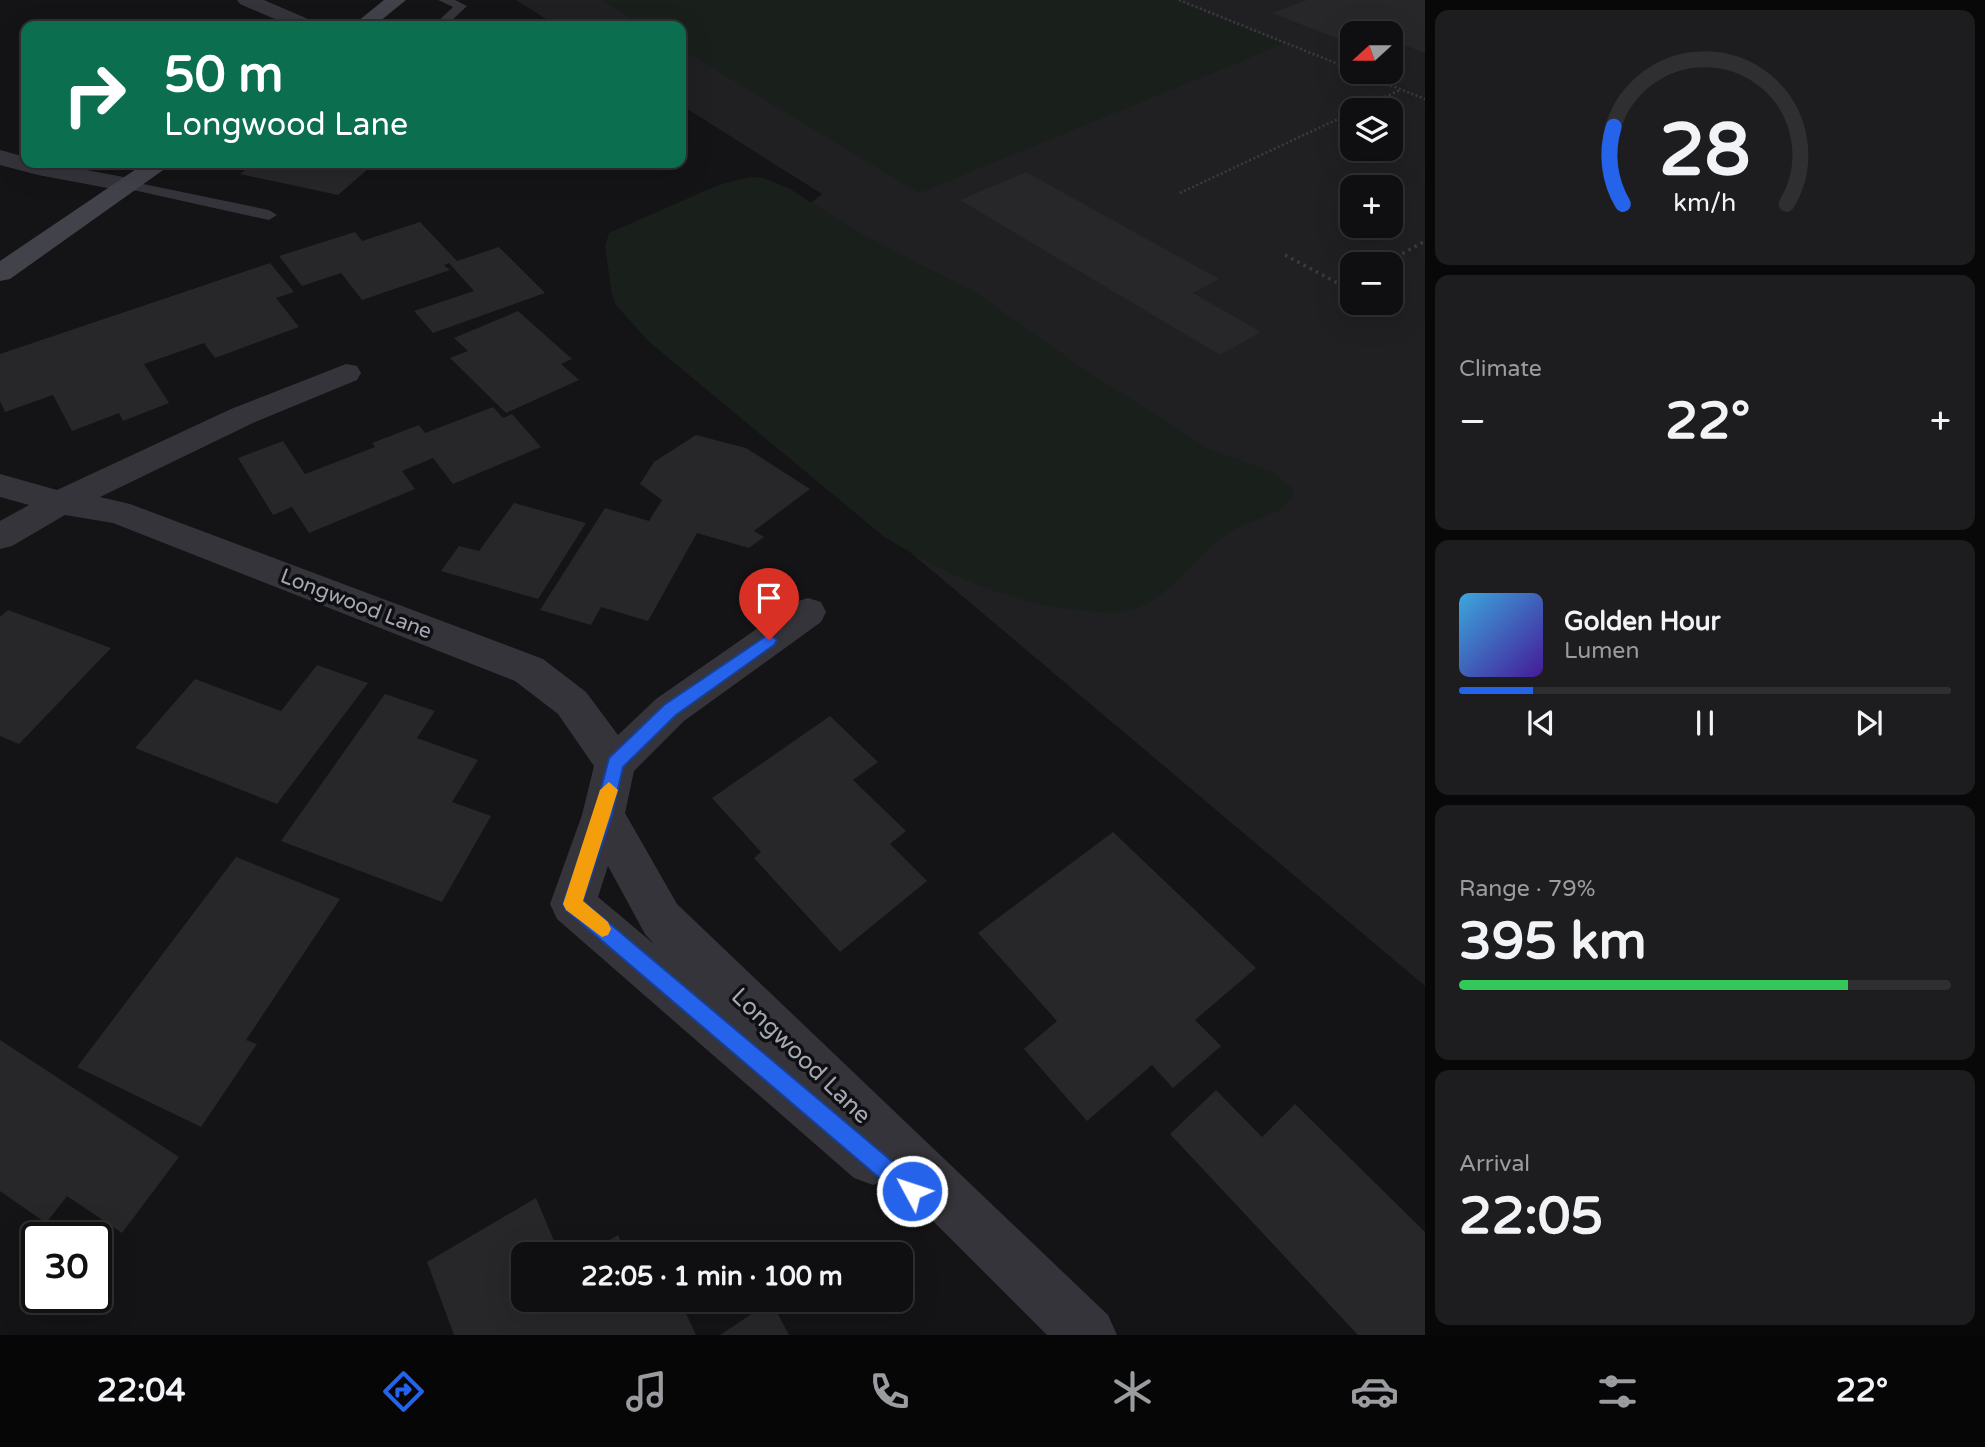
<!DOCTYPE html>
<html lang="en">
<head>
<meta charset="utf-8">
<style>
	:root { --surface:#0f0e10; --page:#1d1c1e; --text:#f1f3f6; --muted:#9b9c9f; --line:#2f2e30; --accent:#2563eb }
	body { margin:0; font-family:"Varela Round",sans-serif; background:var(--page); color:var(--text); height:100vh; display:flex; flex-direction:column; font-size:26px; white-space:nowrap }
	* { box-sizing:border-box; margin:0 }
	p { font-size:23px; color:var(--muted) }
	.icon { flex:none; width:38px; height:38px; fill:none; stroke:currentColor; stroke-width:2; stroke-linecap:round; stroke-linejoin:round }
	.map { position:relative; flex:1; overflow:hidden }
	.panel { display:flex; flex-direction:column; gap:10px; padding:10px; background:#080809; width:560px }
	.panel>* { flex:none }
	.hud { position:absolute; left:21px; top:21px; width:665px; height:147px; border-radius:14px; box-shadow:0 7px 28px #0002,0 0 0 2px var(--line); background:#0b6e4f; color:#fff; overflow:hidden }
	.needle { width:46px; rotate:249deg }
	.tools { position:absolute; left:1340px; top:21px; display:grid; gap:14px }
	.tools a { display:grid; place-items:center; width:63px; height:63px; border-radius:14px; background:var(--surface); box-shadow:0 7px 28px #0002,0 0 0 2px var(--line); font-size:35px }
	.speed { position:absolute; left:21px; top:1222px; display:flex; gap:14px; font-size:35px; font-weight:700; text-align:center }
	.speed>* { display:grid; place-content:center; width:91px; height:91px; border-radius:50%; background:var(--surface); box-shadow:0 7px 28px #0002,0 0 0 2px var(--line); line-height:1 }
	.speed .limit { border:4px solid #111; border-radius:10px; background:#fff; color:#111 }
	.pin { position:absolute; display:grid; place-items:center; width:60px; height:60px; color:#fff; margin:-72px -30px; border-radius:50% 50% 50% 0; rotate:-45deg; box-shadow:0 0 7px #0007 }
	.pin .icon { rotate:45deg }
	.me { position:absolute; width:77px; margin:-38px; rotate:310deg; stroke-linejoin:round; filter:drop-shadow(0 0 5px #0008) }
	.turn { display:flex; align-items:center; gap:24px; height:147px; padding:0 28px; font-size:32px }
	.turn .icon { width:91px; height:91px; stroke-width:2.5 }
	.turn b { display:block; font-size:49px; line-height:60px }
	.big { font-size:52px; font-weight:700; line-height:1.1 }
	.panel .widget { flex:1; display:flex; flex-direction:column; justify-content:center; gap:10px; min-width:0; padding:0 24px; border-radius:14px; background:var(--page) }
	.panel .dial { align-items:center; gap:0 }
	.dial svg { height:182px; overflow:visible; fill:none; stroke:var(--line); stroke-width:7; stroke-linecap:round; text-anchor:middle }
	.dial text { fill:var(--text); stroke:none }
	.song { display:flex; align-items:center; gap:21px }
	.cover { width:84px; height:84px; border-radius:10px; background:linear-gradient(135deg,hsl(200 70% 55%),hsl(260 70% 35%)) }
	.played { height:7px; border-radius:4px; background:linear-gradient(90deg,var(--accent) 15%,var(--line) 15%) }
	.keys { display:flex; justify-content:space-around; direction:ltr }
	.heat { display:flex; justify-content:space-between; align-items:center; font-size:38px; direction:ltr }
	.charge { height:10px; border-radius:5px; background:linear-gradient(90deg,#34c759 79%,var(--line) 0) }
	.trip { position:absolute; left:511px; top:1242px; width:402px; height:70px; border-radius:14px; background:var(--surface); box-shadow:0 7px 28px #0002,0 0 0 2px var(--line); font-weight:700; line-height:70px; text-align:center }
	.tabs { display:flex; height:112px; justify-content:space-around; align-items:center; background:#060606; color:var(--muted) }
	.tabs .icon { width:49px; height:49px }
	.tabs .on { color:var(--accent) }
	.tabs b { font-size:32px; color:var(--text) }
	main { display:flex; flex:1; min-height:0 }
	.map>svg:first-child { display:block }
</style>
</head>
<body>
<main>
<div class="map">
<svg width="1425" height="1335" viewBox="0 0 1425 1335">
	<rect width="100%" height="100%" fill="#141315"/>
	<path fill="#201f22" fill-rule="evenodd" d="M 516,0 L 1425,0 L 1425,986 L 649,332 L 822,194 L 681,105 L 681,26 L 557,26 ZM 1353,33 L 1391,33 L 1391,72 L 1353,72 ZM 1353,110 L 1391,110 L 1391,149 L 1353,149 ZM 1353,187 L 1391,187 L 1391,226 L 1353,226 ZM 1353,264 L 1391,264 L 1391,303 L 1353,303 Z"/>
	<g fill="#19201b">
		<path d="M 601,0 L 1174,0 L 1283,44 L 919,193 L 681,49 L 681,26 L 644,26 Z"/>
		<path d="M 751,177 L 764,178 L 790,189 L 861,234 L 975,292 L 1088,372 L 1209,449 L 1274,473 L 1294,490 C 1292,514 1248,519 1230,532 C 1199,553 1175,591 1140,607 C 1121,615 1096,612 1076,610 C 1005,601 944,574 883,536 L 648,341 L 616,305 L 612,295 L 605,246 L 609,233 L 721,184 Z"/>
	</g>
	<g fill="#272629">
		<path d="M 1307,0 L 1425,0 L 1425,53 L 1391,40 L 1391,33 L 1353,33 L 1353,45 L 1272,13 Z"/>
		<path d="M 255,163 L 375,163 L 338,195 L 240,174 Z"/>
		<path d="M 1026,172 L 1219,279 L 1193,293 L 1261,332 L 1220,355 L 960,200 Z"/>
		<path d="M 420,222 L 457,261 L 499,247 L 545,293 L 433,333 L 414,311 L 474,291 L 449,263 L 444,265 L 450,270 L 362,300 L 341,273 L 302,286 L 279,256 L 355,232 L 362,241 Z"/>
		<path d="M 270,263 L 294,292 L 276,298 L 299,327 L 215,358 L 204,343 L 144,364 L 169,403 L 123,421 L 119,413 L 72,431 L 53,395 L 5,412 L 0,401 L 0,354 Z"/>
		<path d="M 518,311 L 572,359 L 561,364 L 579,380 L 506,413 L 450,358 L 468,351 L 454,338 Z"/>
		<path d="M 493,407 L 503,418 L 512,414 L 541,447 L 453,484 L 433,458 L 402,471 L 415,489 L 309,533 L 292,507 L 273,515 L 238,458 L 283,441 L 305,474 L 375,447 L 372,443 L 419,425 L 425,433 Z"/>
		<path d="M 696,435 L 746,448 L 810,489 L 754,531 L 764,537 L 749,548 L 697,533 L 648,621 L 601,607 L 591,625 L 540,610 L 605,508 L 649,521 L 662,500 L 640,484 L 654,462 Z"/>
		<path d="M 514,503 L 586,523 L 538,599 L 441,571 L 459,546 L 479,551 Z"/>
		<path d="M 8,610 L 111,648 L 19,744 L 0,736 L 0,617 Z"/>
		<path d="M 317,665 L 368,683 L 277,804 L 135,748 L 195,679 L 281,711 Z"/>
		<path d="M 385,694 L 435,711 L 417,738 L 478,760 L 452,802 L 491,816 L 442,902 L 281,841 Z"/>
		<path d="M 830,716 L 878,762 L 853,780 L 906,831 L 890,844 L 927,881 L 840,952 L 754,858 L 761,852 L 712,798 Z"/>
		<path d="M 1113,832 L 1256,968 L 1195,1020 L 1221,1046 L 1173,1088 L 1152,1065 L 1087,1121 L 1024,1049 L 1057,1021 L 978,933 Z"/>
		<path d="M 236,857 L 340,899 L 246,1040 L 257,1044 L 201,1127 L 77,1067 Z"/>
		<path d="M 0,1040 L 179,1157 L 122,1233 L 67,1196 L 46,1223 L 0,1191 Z"/>
		<path d="M 1216,1090 L 1262,1137 L 1295,1104 L 1425,1232 L 1425,1335 L 1358,1335 L 1170,1134 Z"/>
		<path d="M 536,1198 L 560,1255 L 523,1255 L 523,1300 L 680,1300 L 696,1335 L 454,1335 L 427,1262 Z"/>
		<path d="M 618,1235 L 627,1255 L 584,1255 Z"/>
		<path d="M 771,1301 L 789,1335 L 720,1335 Z"/>
	</g>
	<g fill="none" stroke-linecap="round" stroke-linejoin="round">
		<g stroke="#3a3b41" stroke-width="2.5" stroke-dasharray="2 2.5" stroke-linecap="butt">
			<path d="M 1179,0 L 1353,70"/>
			<path d="M 1357,72 L 1425,99"/>
			<path d="M 1356,110 L 1400,90"/>
			<path d="M 1180,193 L 1353,112"/>
		</g>
		<g stroke="#3a3b41" stroke-width="3.5" stroke-dasharray="2.5 4.5" stroke-linecap="butt">
			<path d="M 1285,255 L 1345,287 L 1353,282"/>
			<path d="M 1384,264 L 1425,241"/>
		</g>
		<g fill="#34343a" fill-rule="evenodd">
			<path d="M 438,0 L 455,0 L 467,6 L 446,26 L 433,26 L 453,7 Z"/>
			<path d="M 129,181 L 269,210 L 277,215 L 269,220 L 124,188 L 122,185 Z"/>
		</g>
		<g fill="#34343a" fill-rule="evenodd">
			<path d="M 237,0 L 264,0 L 308,19 L 311,23 L 309,26 L 291,26 L 240,4 Z"/>
			<path d="M 0,150 L 26,157 L 26,163 L 49,163 L 129,178 L 138,180 L 141,185 L 138,190 L 129,192 L 38,175 L 0,165 Z"/>
			<path d="M 346,364 L 357,366 L 361,373 L 357,380 L 253,423 L 100,497 L 130,504 L 543,659 L 586,692 L 618,735 L 656,699 L 795,602 L 808,598 L 821,602 L 826,612 L 821,622 L 684,721 L 634,771 L 625,813 L 677,904 L 1108,1315 L 1117,1335 L 1047,1335 L 890,1178 L 873,1185 L 854,1178 L 557,919 L 550,904 L 582,815 L 594,766 L 558,714 L 515,681 L 113,523 L 65,515 L 12,546 L 0,549 L 0,521 L 29,505 L 0,497 L 0,474 L 57,490 L 231,409 ZM 608,866 L 645,934 L 654,944 L 598,897 Z"/>
		</g>
		<g fill="#42434a" fill-rule="evenodd">
			<path d="M 384,0 L 406,0 L 374,26 L 352,26 Z"/>
			<path d="M 145,163 L 173,163 L 10,279 L 0,281 L 0,261 Z"/>
		</g>
	</g>
	<path fill="#2563eb" stroke="#184099" stroke-width="2" d="M 769,634 L 777,640 L 774,645 L 676,715 L 623,767 L 612,815 L 583,901 L 919,1184 L 923,1191 L 919,1199 L 912,1202 L 904,1199 L 566,910 L 563,904 L 594,815 L 609,758 L 664,705 Z"/>
	<path fill="#f59e0b" d="M 609,782 L 618,790 L 583,901 L 608,922 L 611,929 L 608,935 L 602,937 L 566,910 L 563,904 L 600,790 Z"/>
	<g text-anchor="middle" dominant-baseline="central" stroke-width="7" stroke-linejoin="round" paint-order="stroke">
		<g font-size="21" fill="#a4a8b6" stroke="#0f0e10">
			<text transform="translate(356 604) rotate(21)">Longwood Lane</text>
		</g>
		<g font-size="24" fill="#a4a8b6" stroke="#0f0e10">
			<text transform="translate(801 1056) rotate(44)">Longwood Lane</text>
		</g>
	</g>
</svg>
<div class="tools">
<a><svg class="needle" viewBox="-14 -14 28 28"><path d="M0-13l5 13h-10z" fill="#e53935"/><path d="M0 13l5-13h-10z" fill="#9b9c9f"/></svg></a>
<a><svg class="icon" aria-label="layers" viewBox="0 0 24 24"><path d="M12 4l9 5-9 5-9-5zM3 14l9 5 9-5"/></svg></a>
<a>+</a>
<a>−</a>
</div>
<div class="speed"><div class="limit">30</div></div>
<div class="pin" style="left:769px;top:640px;background:#d93025"><svg class="icon" aria-label="arrive" viewBox="0 0 24 24"><path d="M6 21V4h12l-3 4 3 4H6"/></svg></div>
<svg class="me" style="left:912px;top:1191px" viewBox="-20 -20 40 40"><circle r="17" fill="#2563eb" stroke="#fff" stroke-width="3"/><path d="M0-11L8 9 0 5-8 9z" fill="#fff"/></svg>
<div class="trip">22:05 · 1 min · 100 m</div>
<div class="hud">
<div class="turn"><svg class="icon" aria-label="right" viewBox="0 0 24 24"><path d="M7 20v-9h11M14 6l5 5-5 5"/></svg><div><b>50 m</b>Longwood Lane</div></div>
</div>
</div>
<section class="panel">
<div class="widget dial"><svg viewBox="0 0 100 80">
<path d="M14 69A42 42 0 1 1 86 69"/>
<path d="M14 69A42 42 0 0 1 10 35" stroke="#2563eb"/>
<text x="50" y="56" font-size="32" font-weight="700">28</text>
<text x="50" y="72" font-size="11">km/h</text>
</svg></div>
<div class="widget"><p>Climate</p>
<div class="heat"><a>−</a><b class="big">22°</b><a>+</a></div>
</div>
<div class="widget">
<div class="song"><i class="cover"></i><div><b>Golden Hour</b><p>Lumen</p></div></div>
<div class="played"></div>
<div class="keys"><svg class="icon" aria-label="previous" viewBox="0 0 24 24"><path d="M18 5L8 12l10 7zM5 5v14"/></svg><svg class="icon" aria-label="pause" viewBox="0 0 24 24"><path d="M8 5v14M16 5v14"/></svg><svg class="icon" aria-label="next" viewBox="0 0 24 24"><path d="M6 5l10 7-10 7zM19 5v14"/></svg></div>
</div>
<div class="widget"><p>Range · 79%</p><b class="big">395 km</b><div class="charge"></div></div>
<div class="widget"><p>Arrival</p><b class="big">22:05</b></div>
</section>
</main>
<nav class="tabs">
<b>22:04</b>
<svg class="icon on" aria-label="directions" viewBox="0 0 24 24"><path d="M12 3l9 9-9 9-9-9zM9 14v-3h6M13 9l2 2-2 2"/></svg>
<svg class="icon" aria-label="music" viewBox="0 0 24 24"><path d="M9 18V5l10-2v13"/><circle cx="6" cy="18" r="3"/><circle cx="16" cy="16" r="3"/></svg>
<svg class="icon" aria-label="phone" viewBox="0 0 24 24"><path d="M5 4h4l2 5-3 2q2 4 5 5l2-3 5 2v4C11 20 4 13 5 4z"/></svg>
<svg class="icon" aria-label="climate" viewBox="0 0 24 24"><path d="M12 3v18M4 7l16 10M4 17L20 7"/></svg>
<svg class="icon" aria-label="car" viewBox="0 0 24 24"><path d="M5 17H2v-5l4-1 3-4h7l3 4 3 1v5h-3M9 17h6M6 11h13"/><circle cx="7" cy="17" r="2"/><circle cx="17" cy="17" r="2"/></svg>
<svg class="icon" aria-label="filters" viewBox="0 0 24 24"><path d="M4 7h16M4 17h16"/><circle cx="9" cy="7" r="2"/><circle cx="15" cy="17" r="2"/></svg>
<b>22°</b>
</nav>
</body>
</html>
